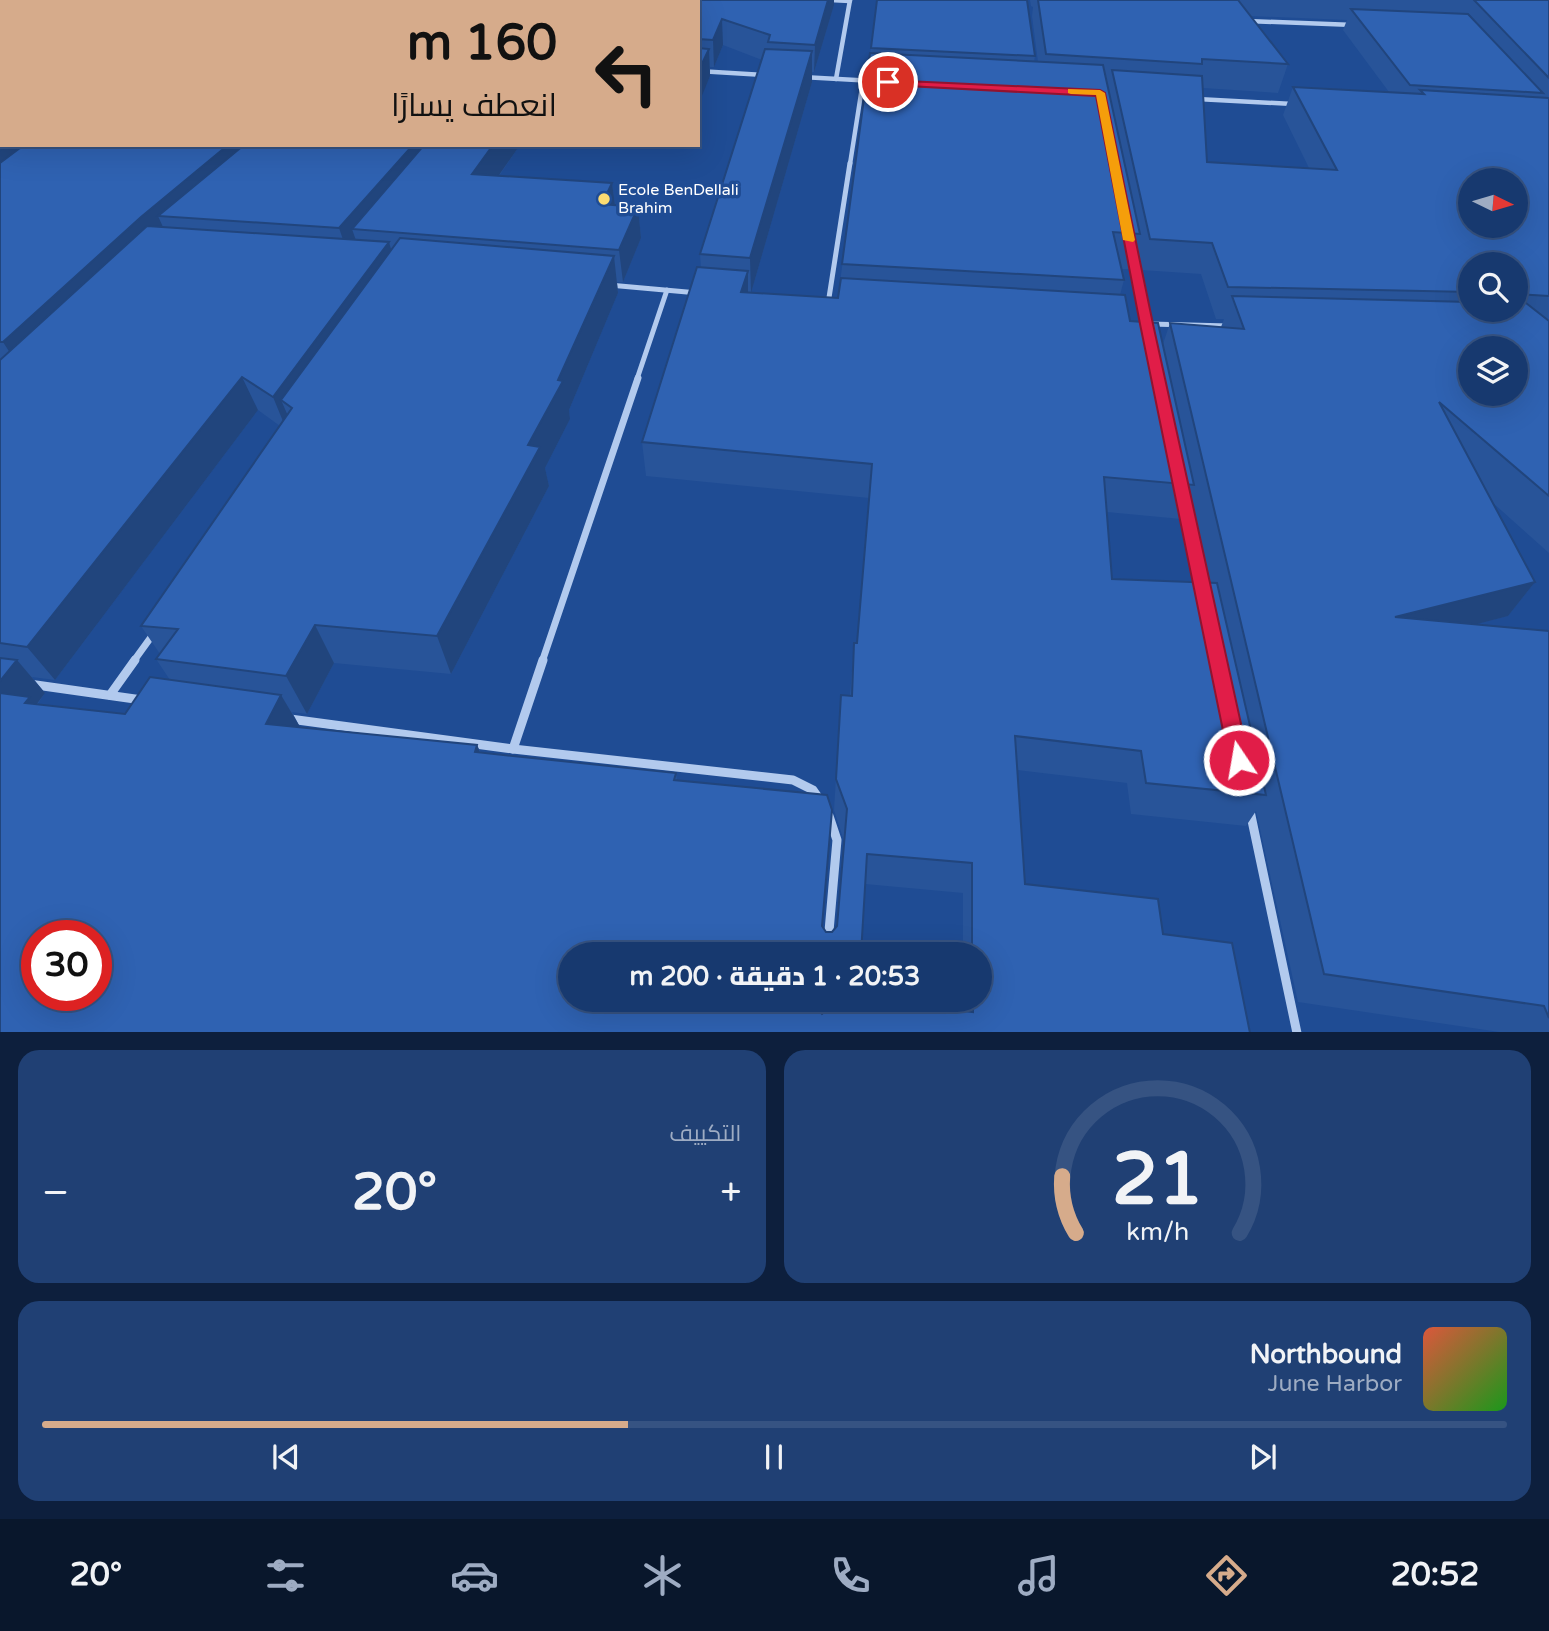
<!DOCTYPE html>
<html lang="ar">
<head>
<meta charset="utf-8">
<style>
	:root { --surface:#17396f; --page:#204074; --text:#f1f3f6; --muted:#9eacc3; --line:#365382; --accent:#d6ab8b }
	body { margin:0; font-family:"Varela Round",Cairo,sans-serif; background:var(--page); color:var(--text); direction:rtl; height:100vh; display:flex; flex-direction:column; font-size:26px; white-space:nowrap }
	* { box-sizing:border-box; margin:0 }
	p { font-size:23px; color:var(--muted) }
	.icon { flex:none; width:38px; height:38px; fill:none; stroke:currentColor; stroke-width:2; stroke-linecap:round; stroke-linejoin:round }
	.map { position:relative; height:1032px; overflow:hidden; direction:ltr }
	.side { display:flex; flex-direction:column; gap:18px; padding:18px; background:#0d1f3d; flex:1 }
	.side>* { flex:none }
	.hud { position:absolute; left:0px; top:0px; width:700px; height:147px; box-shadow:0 7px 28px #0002,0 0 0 2px var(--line); direction:rtl; background:#d6ab8b; color:#111; overflow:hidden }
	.needle { width:46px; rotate:95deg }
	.tools { position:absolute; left:1458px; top:168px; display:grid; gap:14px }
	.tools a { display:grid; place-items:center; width:70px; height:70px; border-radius:50%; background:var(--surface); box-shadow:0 7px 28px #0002,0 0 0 2px var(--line); font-size:35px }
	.speed { position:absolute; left:21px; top:920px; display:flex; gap:14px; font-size:35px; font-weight:700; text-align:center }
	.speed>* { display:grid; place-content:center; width:91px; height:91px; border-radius:50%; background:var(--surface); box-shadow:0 7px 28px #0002,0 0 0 2px var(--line); line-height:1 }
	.speed .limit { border:10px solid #d22; background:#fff; color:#111 }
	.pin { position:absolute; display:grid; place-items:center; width:60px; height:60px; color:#fff; margin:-30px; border:4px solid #fff; border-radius:50%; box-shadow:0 2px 7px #0007 }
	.me { position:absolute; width:77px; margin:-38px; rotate:348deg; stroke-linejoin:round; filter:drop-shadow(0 0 5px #0008) }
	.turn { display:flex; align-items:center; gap:24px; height:147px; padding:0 28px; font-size:32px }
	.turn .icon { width:91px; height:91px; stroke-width:2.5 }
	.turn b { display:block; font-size:49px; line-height:60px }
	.big { font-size:52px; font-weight:800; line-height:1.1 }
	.side .widget { flex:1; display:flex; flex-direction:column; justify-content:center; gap:10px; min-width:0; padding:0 24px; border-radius:21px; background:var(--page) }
	.side .dial { align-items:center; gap:0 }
	.dial svg { height:182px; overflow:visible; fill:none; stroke:var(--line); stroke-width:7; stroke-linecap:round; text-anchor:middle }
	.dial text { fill:var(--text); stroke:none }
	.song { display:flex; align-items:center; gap:21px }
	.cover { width:84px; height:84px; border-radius:10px; background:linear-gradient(135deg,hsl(10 70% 55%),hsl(120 70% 35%)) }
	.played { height:7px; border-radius:4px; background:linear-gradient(90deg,var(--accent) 40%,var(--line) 40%) }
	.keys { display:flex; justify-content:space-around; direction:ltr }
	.heat { display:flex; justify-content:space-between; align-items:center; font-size:38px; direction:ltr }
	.side .tiles { flex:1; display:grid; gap:18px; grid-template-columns:1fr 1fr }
	.widget:last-child { grid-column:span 2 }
	.trip { position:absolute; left:558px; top:942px; width:434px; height:70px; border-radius:35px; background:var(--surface); box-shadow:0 7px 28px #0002,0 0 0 2px var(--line); font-weight:800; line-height:70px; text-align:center; direction:rtl }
	.tabs { display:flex; height:112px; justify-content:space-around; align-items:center; background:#09172c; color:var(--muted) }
	.tabs .icon { width:49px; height:49px }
	.tabs .current { color:var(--accent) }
	.tabs b { font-size:32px; color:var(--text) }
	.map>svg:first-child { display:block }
</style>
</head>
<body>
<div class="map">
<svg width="1549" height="1033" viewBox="0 0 1549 1033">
	<rect width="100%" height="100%" fill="#1f4c94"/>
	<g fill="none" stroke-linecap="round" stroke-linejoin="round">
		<g stroke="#b2caee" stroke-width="4.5">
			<path d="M 830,0 L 850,1"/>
			<path d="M 41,2 L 44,0"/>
			<path d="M 1247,21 L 1354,25"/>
			<path d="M 698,71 L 766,75"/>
			<path d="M 802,77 L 874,81"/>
			<path d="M 836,79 L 850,0"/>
			<path d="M 1197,99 L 1293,104"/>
			<path d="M 850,164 L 863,81"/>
		</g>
		<g stroke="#b2caee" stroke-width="5">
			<path d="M 1132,253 L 1147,330"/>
			<path d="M 609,285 L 698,293"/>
			<path d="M 828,304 L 850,163"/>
			<path d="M 1150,324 L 1229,326"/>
			<path d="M 637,379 L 667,290"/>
		</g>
		<g stroke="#b2caee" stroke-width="7">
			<path d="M 1183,499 L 1203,590"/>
			<path d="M 133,662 L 154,633"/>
			<path d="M 542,662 L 638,378"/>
		</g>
		<g stroke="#b2caee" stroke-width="9">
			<path d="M 29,684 L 142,700"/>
			<path d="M 110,695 L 135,660"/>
			<path d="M 290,719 L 513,749 L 793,780 L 813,790 L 820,800"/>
			<path d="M 513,749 L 543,660"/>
			<path d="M 1250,811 L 1297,1033"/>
			<path d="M 827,954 L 837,840 L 829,816"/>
			<path d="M 820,1033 L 823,999"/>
		</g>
	</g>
	<path fill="#285499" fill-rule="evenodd" d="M 358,0 L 834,0 L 834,5 L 814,72 L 812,72 L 812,82 L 751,293 L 838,298 L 877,0 L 1035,56 L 1034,62 L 1038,62 L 1032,16 L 1033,7 L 1031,6 L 1030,0 L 1549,0 L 1549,553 L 1493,503 L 1535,582 L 1508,616 L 1476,624 L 1549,631 L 1549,1033 L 1506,1033 L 1298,1002 L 1256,811 L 1246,826 L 1131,814 L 1127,783 L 1017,770 L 1025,884 L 1163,934 L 1250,1033 L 0,1033 L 0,16 L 2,145 L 520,145 L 499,176 L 612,183 L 615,205 L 638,207 L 641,238 L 623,282 L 617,282 L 618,293 L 569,410 L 570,419 L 545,468 L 549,486 L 451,674 L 334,663 L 307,714 L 292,712 L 300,727 L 477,745 L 481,753 L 676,773 L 677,780 L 822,926 L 826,932 L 832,932 L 836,927 L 844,841 L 834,810 L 841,695 L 850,696 L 854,643 L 857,643 L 869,498 L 646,476 L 642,442 L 701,268 L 700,254 L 762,60 L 723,45 L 714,67 L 710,67 L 710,76 L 698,103 L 698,2 ZM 1250,16 L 1347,20 L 1343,30 L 1389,92 L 1293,87 L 1283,115 L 1309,168 L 1207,162 L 1203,88 L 1278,93 L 1288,64 ZM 1136,247 L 1141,270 L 1201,274 L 1216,319 L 1224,319 L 1221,327 L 1170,323 L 1163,344 L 1130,321 L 1120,295 L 1124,280 L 1121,269 L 1130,269 ZM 1470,264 L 1516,264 L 1516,310 L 1470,310 ZM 258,410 L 280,426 L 141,626 L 160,654 L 156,659 L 170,680 L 125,714 L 37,705 L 45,693 L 32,677 L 55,680 ZM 1189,498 L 1207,582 L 1112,579 L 1107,512 L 1181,519 ZM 865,884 L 963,893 L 963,954 L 980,954 L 980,999 L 963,999 L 963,1011 L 822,1014 L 815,1007 L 570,954 L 861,954 Z"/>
	<g fill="#21457d">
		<path d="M 828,0 L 834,0 L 834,5 L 814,72 L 815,45 Z"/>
		<path d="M 722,19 L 723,45 L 714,67 L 713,40 Z"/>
		<path d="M 709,49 L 710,76 L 699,103 L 698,72 Z"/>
		<path d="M 812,51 L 812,82 L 751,293 L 750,258 Z"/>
		<path d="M 7,145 L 63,145 L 0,193 L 0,150 Z"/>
		<path d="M 228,145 L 274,145 L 158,216 L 168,238 L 25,376 L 3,342 L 141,217 Z"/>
		<path d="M 413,145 L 446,145 L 352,229 L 359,249 L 350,260 L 339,228 Z"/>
		<path d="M 493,145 L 520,145 L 478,205 L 472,174 Z"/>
		<path d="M 612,183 L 616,213 L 602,204 Z"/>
		<path d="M 638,207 L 641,238 L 623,282 L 619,250 Z"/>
		<path d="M 389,242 L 398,274 L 281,400 L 292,425 L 287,431 L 273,397 Z"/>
		<path d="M 614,256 L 618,293 L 569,410 L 570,419 L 545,468 L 549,486 L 451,674 L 437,636 L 528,445 Z"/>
		<path d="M 748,271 L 748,304 L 741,292 Z"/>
		<path d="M 242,377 L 258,410 L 55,680 L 27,647 Z"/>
		<path d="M 1535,582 L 1508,616 L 1373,651 L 1395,617 Z"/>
		<path d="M 315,625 L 334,663 L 307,714 L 286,676 Z"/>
		<path d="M 17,660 L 45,693 L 36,705 L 0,702 L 0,681 Z"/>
		<path d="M 281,695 L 300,727 L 266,724 Z"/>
		<path d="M 477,745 L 489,777 L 475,752 Z"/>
	</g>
	<g fill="#2f62b2" stroke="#21457d" stroke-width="2" fill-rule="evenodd">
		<path d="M 260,0 L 273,0 L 339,2 L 258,2 Z"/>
		<path d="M 358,0 L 828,0 L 815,45 L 768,42 L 770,35 L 722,19 L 713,40 L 698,39 L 698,2 L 357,2 Z"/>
		<path d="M 877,0 L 1027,0 L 1035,56 L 871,48 Z"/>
		<path d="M 1038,0 L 1238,0 L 1288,64 L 1202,59 L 1202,64 L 1046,54 Z"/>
		<path d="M 1474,0 L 1549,0 L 1549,78 Z"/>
		<path d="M 1351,9 L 1468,14 L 1543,93 L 1410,85 Z"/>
		<path d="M 0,16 L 2,16 L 2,145 L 7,145 L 0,150 Z"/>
		<path d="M 698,48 L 709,49 L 698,72 Z"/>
		<path d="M 765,49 L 812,51 L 750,258 L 700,254 Z"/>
		<path d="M 870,53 L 1103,65 L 1140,234 L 1113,232 L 1124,280 L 842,264 Z"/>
		<path d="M 1112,70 L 1202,76 L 1207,162 L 1337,170 L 1293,87 L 1424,94 L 1420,90 L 1549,98 L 1549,296 L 1516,294 L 1516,264 L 1470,264 L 1470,292 L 1228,287 L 1212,243 L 1150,239 ZM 1470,180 L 1516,180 L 1516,226 L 1470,226 Z"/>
		<path d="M 24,145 L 228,145 L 141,217 L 3,342 L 0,342 L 0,163 Z"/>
		<path d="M 244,145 L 413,145 L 339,228 L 158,216 Z"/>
		<path d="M 424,145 L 493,145 L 472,174 L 612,183 L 602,204 L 638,207 L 619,250 L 352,229 Z"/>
		<path d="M 147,226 L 389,242 L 273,397 L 242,377 L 27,647 L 0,643 L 0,360 Z"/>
		<path d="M 400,238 L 614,256 L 558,380 L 563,381 L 528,445 L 540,447 L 437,636 L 315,625 L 286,676 L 156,659 L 178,629 L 141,626 L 292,408 L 281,400 Z"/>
		<path d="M 697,267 L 748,271 L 741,292 L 838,298 L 841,278 L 1125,295 L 1130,321 L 1158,323 L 1194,485 L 1104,477 L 1112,579 L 1217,583 L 1266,795 L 1146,783 L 1141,751 L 1015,736 L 1025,884 L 1158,899 L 1163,934 L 1232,943 L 1250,1033 L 0,1033 L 0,693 L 30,697 L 25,703 L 125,714 L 150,677 L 281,695 L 266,724 L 477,745 L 475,752 L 676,773 L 674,780 L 827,795 L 832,810 L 822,926 L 826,932 L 832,932 L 837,926 L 847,809 L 836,779 L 841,695 L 852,696 L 854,643 L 857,643 L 872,464 L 642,442 ZM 867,854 L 972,863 L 972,954 L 980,954 L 980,999 L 973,999 L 973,1012 L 869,999 L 830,999 L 829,1008 L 822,1014 L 815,1007 L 816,999 L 570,999 L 570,954 L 861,954 ZM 37,936 L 96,936 L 96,996 L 37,996 Z"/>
		<path d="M 1232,296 L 1470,302 L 1470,310 L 1516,310 L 1516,303 L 1526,303 L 1549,321 L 1549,496 L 1439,402 L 1535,582 L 1395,617 L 1549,631 L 1549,1018 L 1544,1006 L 1324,974 L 1170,323 L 1244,329 ZM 1470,348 L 1516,348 L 1516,394 L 1470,394 Z"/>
		<path d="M 0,658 L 17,660 L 0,681 Z"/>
	</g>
	<path fill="#e11d48" stroke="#92132f" stroke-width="2" d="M 884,80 L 1100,90 L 1105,93 L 1153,324 L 1249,760 L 1246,766 L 1239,769 L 1232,766 L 1229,760 L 1140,324 L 1096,96 L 888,85 L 883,82 Z"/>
	<path fill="#f59e0b" d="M 1068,89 L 1100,90 L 1105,93 L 1135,240 L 1133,242 L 1123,240 L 1096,95 L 1071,94 L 1068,93 Z"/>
	<circle fill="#fcdc72" stroke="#1f4c94" stroke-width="2.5" cx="604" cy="199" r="7"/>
	<g text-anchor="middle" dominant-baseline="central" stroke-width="7" stroke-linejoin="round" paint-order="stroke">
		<g font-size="16" fill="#fff" stroke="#1f4c94" text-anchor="start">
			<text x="618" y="190">Ecole BenDellali<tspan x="618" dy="18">Brahim</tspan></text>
		</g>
	</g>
</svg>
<div class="tools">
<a><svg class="needle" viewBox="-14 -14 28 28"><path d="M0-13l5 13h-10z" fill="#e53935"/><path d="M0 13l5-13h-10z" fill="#9eacc3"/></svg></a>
<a><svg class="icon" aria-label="search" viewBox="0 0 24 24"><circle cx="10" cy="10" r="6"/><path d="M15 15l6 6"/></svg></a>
<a><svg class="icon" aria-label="layers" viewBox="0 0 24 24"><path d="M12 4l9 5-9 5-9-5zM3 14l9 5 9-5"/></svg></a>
</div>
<div class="speed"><div class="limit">30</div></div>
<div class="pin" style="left:888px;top:82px;background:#d93025"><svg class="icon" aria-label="arrive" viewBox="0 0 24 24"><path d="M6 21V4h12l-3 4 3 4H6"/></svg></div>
<svg class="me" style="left:1239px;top:760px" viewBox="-20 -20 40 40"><circle r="17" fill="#e11d48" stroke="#fff" stroke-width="3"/><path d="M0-11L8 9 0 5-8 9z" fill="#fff"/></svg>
<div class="trip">20:53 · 1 دقيقة · 200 m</div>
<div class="hud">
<div class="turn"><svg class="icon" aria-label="left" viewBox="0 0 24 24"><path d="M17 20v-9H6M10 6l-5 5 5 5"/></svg><div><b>160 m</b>انعطف يسارًا</div></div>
</div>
</div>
<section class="side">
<div class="tiles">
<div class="widget dial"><svg viewBox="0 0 100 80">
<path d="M14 69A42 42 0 1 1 86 69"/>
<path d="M14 69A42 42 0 0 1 8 44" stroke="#d6ab8b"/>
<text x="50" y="56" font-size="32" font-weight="700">21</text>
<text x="50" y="72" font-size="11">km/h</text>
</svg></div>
<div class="widget"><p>التكييف</p>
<div class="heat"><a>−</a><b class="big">20°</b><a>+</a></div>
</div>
<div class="widget">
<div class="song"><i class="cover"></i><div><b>Northbound</b><p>June Harbor</p></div></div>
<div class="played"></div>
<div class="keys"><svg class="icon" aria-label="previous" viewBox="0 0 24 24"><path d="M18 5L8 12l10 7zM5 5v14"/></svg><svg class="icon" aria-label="pause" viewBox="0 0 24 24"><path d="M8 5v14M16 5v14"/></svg><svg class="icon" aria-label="next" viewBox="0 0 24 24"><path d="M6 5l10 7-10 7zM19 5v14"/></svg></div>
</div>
</div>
</section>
<nav class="tabs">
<b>20:52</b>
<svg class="icon current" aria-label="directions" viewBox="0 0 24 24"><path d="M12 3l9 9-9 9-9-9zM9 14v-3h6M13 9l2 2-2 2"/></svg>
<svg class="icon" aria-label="music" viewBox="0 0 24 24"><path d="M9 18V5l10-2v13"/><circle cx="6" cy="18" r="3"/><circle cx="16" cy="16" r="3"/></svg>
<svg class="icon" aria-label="phone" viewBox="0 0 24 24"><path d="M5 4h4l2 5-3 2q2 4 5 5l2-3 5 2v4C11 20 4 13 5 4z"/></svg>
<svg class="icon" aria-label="climate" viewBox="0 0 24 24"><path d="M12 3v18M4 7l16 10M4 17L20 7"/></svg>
<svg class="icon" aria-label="car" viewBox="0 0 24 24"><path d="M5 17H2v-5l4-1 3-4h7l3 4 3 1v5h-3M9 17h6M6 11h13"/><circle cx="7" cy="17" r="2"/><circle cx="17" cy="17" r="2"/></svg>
<svg class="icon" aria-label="filters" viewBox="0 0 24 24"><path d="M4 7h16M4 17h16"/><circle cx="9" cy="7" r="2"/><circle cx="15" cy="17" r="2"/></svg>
<b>20°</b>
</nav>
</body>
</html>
